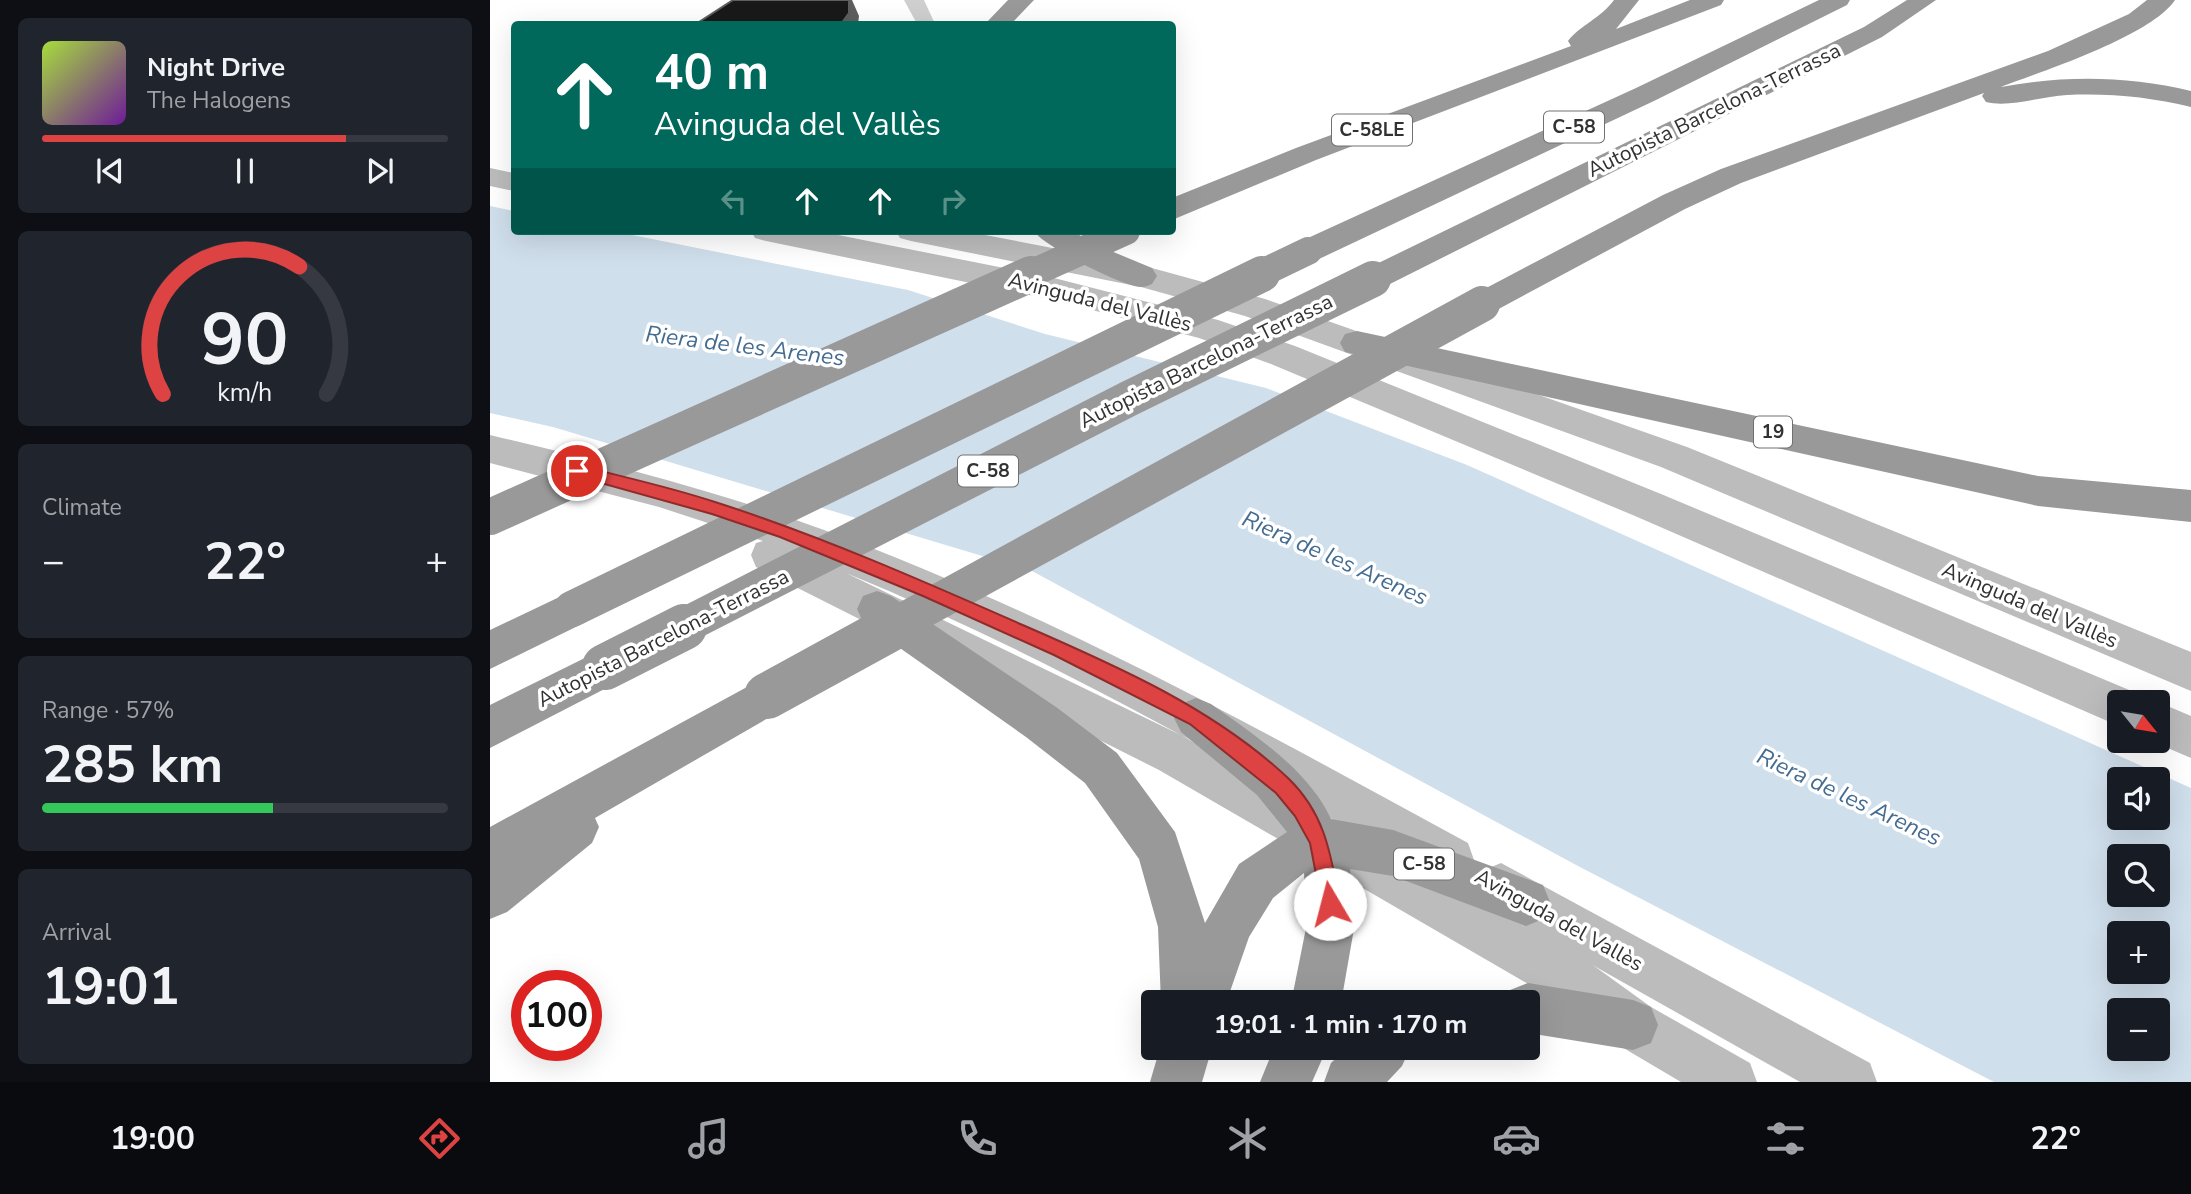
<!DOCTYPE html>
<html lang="en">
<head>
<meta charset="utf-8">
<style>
	:root { --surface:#171b24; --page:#20242c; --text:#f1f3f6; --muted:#9ea1a6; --line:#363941; --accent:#dc4342 }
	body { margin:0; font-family:"Nunito Sans",sans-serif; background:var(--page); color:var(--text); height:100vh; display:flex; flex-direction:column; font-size:26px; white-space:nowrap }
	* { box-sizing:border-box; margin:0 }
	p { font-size:23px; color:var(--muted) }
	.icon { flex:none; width:38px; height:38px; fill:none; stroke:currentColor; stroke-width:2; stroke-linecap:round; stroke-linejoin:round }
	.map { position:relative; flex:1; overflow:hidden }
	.panel { display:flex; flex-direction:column; gap:18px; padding:18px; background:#0d0f14; width:490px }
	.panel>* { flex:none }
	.banner { position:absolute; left:21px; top:21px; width:665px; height:214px; border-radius:7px; box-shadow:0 7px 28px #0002; background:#00695c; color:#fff; overflow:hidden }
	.needle { width:46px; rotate:120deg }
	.controls { position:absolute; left:1617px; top:690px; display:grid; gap:14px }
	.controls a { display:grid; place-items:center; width:63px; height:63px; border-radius:7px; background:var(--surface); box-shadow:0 7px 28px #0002; font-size:35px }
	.speed { position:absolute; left:21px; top:970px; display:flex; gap:14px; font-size:35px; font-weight:700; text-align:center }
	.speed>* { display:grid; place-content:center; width:91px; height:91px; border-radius:50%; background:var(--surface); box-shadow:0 7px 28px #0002; line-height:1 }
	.speed .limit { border:10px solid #d22; background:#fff; color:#111 }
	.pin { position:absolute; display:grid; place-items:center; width:60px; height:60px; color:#fff; margin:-30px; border:4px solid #fff; border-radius:50%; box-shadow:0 2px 7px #0007 }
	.me { position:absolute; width:77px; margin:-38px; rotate:352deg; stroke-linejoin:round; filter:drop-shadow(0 0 5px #0008) }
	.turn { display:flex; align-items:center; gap:24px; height:147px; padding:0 28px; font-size:32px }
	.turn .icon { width:91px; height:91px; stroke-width:2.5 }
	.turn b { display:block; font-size:49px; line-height:60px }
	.lanes { display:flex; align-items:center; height:66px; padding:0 28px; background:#0003; justify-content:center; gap:35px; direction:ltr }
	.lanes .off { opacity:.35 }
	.big { font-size:52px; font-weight:700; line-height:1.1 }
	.panel .card { flex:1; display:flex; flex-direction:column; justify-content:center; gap:10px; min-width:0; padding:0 24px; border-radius:10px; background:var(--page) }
	.panel .dial { align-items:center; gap:0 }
	.dial svg { height:182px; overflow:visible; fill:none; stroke:var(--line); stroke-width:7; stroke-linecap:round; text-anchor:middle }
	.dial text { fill:var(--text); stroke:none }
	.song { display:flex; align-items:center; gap:21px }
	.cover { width:84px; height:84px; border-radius:10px; background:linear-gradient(135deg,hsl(80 70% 55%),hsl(280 70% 35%)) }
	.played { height:7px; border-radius:4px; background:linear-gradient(90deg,var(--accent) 75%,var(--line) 75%) }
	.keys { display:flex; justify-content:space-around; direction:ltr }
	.heat { display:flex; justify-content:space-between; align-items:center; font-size:38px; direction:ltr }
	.charge { height:10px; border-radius:5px; background:linear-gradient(90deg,#34c759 57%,var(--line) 0) }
	.trip { position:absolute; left:651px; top:990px; width:399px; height:70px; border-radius:7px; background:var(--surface); box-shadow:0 7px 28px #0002; font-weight:700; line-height:70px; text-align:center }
	.tabs { display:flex; height:112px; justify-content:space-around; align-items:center; background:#090b0e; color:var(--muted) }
	.tabs .icon { width:49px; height:49px }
	.tabs .on { color:var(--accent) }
	.tabs b { font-size:32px; color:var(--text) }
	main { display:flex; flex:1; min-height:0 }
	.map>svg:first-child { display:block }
</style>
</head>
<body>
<main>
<section class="panel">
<div class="card">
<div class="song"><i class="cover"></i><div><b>Night Drive</b><p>The Halogens</p></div></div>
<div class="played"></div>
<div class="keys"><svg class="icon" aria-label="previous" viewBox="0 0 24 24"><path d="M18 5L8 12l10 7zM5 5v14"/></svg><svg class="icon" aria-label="pause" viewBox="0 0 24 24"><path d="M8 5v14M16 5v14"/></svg><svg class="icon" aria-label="next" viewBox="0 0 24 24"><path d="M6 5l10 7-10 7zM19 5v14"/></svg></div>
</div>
<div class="card dial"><svg viewBox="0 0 100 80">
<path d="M14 69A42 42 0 1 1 86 69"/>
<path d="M14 69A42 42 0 0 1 74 13" stroke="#dc4342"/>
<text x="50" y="56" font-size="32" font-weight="700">90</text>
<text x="50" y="72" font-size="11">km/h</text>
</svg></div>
<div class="card"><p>Climate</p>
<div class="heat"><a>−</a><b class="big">22°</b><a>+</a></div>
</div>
<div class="card"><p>Range · 57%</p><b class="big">285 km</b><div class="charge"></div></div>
<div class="card"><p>Arrival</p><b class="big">19:01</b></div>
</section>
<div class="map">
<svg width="1701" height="1082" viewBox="0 0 1701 1082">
	<rect width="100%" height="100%" fill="#fff"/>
	<path fill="#d0dfec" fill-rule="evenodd" d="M 0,206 L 24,211 L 24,231 L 122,231 L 418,290 L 555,334 L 776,388 L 977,465 L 1701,788 L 1701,1082 L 1504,1082 L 1088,866 L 542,571 L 63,427 L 0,413 ZM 1629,779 L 1668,779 L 1668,817 L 1629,817 ZM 1629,856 L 1668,856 L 1668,894 L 1629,894 ZM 1629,933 L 1668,933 L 1668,971 L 1629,971 ZM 1629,1010 L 1668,1010 L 1668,1048 L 1629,1048 Z"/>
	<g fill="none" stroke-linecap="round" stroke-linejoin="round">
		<path fill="#cfcfcf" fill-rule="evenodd" d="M 414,0 L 434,0 L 445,24 L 427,24 Z"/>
		<g fill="#bcbcbc" fill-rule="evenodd">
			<path d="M 0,168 L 24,173 L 24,191 L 0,186 Z"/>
			<path d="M 261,231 L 328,231 L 564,278 L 728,320 L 805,346 L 1171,494 L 1644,692 L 1649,702 L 1629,702 L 1629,726 L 1145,516 L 781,364 L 709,338 L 564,300 L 276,241 L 265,238 Z"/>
			<path d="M 406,231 L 474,231 L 651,265 L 775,299 L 1197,447 L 1701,652 L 1701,691 L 1171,467 L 755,316 L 651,287 L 421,241 L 410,238 Z"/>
			<path d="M 0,435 C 113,462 224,490 334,530 C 558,612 769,729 978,843 L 984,860 L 978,877 L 961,883 L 944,877 C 752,768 561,657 356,573 L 701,740 L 1100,963 L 1161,1007 L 1260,1063 L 1267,1082 L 1191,1082 L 1125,1043 L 1064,999 L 669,770 L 266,567 L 261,555 L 266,543 L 273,541 L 169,507 L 0,463 Z"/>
			<path d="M 1668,702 L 1701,716 L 1701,758 L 1659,740 L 1668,740 Z"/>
			<path d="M 1011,863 L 1380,1063 L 1387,1082 L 1310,1082 L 994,904 L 987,887 L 994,870 Z"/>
		</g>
		<g fill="#999" fill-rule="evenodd">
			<path d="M 518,0 L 544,0 L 521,24 L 495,24 Z"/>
			<path d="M 1124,0 L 1149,0 L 1126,29 L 1200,0 L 1234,0 L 1231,5 L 826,160 L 682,220 L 682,198 L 806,148 L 1081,46 L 1078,41 C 1089,26 1111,18 1124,0 Z"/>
			<path d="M 1329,0 L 1360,0 L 1357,5 L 1166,100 L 829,259 L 818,262 L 807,259 L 802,251 L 807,243 L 1146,88 Z"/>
			<path d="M 1417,0 L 1446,0 L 1392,37 L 894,287 L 883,290 L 872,287 L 867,279 L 872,271 L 1374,27 Z"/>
			<path d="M 1657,0 L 1685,0 C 1661,36 1553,71 1511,87 C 1575,75 1638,76 1701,91 L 1701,107 C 1660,97 1619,93 1577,95 C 1552,96 1520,108 1496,102 L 1492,96 L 1494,93 L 1251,183 L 1195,209 L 1003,312 L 992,316 L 981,312 L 976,304 L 981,296 L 1173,195 L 1231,169 L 1558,51 L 1639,14 Z"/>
			<path d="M 544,231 L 582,231 L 609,246 L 662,268 L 667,276 L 662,284 C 659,285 655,287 651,287 C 633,287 553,246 544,231 Z"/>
			<path d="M 867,331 L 1548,476 L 1701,490 L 1701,522 L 1548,506 L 855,352 L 850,343 L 855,334 Z"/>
			<path d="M 82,591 L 96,596 L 102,609 L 96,622 L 0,669 L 0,630 Z"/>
			<path d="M 387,591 L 401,596 L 566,707 L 627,753 L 685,832 L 715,923 L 749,864 L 797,832 L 767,795 L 691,732 L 684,718 L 691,704 L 706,698 L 721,704 C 764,735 818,769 841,819 L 903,830 L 1053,885 L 1060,902 L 1053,919 L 1036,926 L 903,876 L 860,869 L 865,923 L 851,1003 L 801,1003 L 817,923 L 814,873 L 783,898 L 759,937 L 736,1003 L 671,1003 L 668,927 L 649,859 L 595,783 L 536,737 L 373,622 L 367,609 L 373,596 Z"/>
			<path d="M 115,648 L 130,653 L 136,667 L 130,681 L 0,748 L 0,705 Z"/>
			<path d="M 277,676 L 292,682 L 298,696 L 292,710 L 105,818 L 109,827 L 102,843 L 17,912 L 0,919 L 0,827 Z"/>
			<path d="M 1038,983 L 1143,1000 L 1161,1007 L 1168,1025 L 1161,1043 L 1143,1050 L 1038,1033 L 1038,1003 L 1015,1003 L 1020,990 Z"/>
			<path d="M 670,1048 L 722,1048 L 712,1082 L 660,1082 Z"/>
			<path d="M 784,1048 L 837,1048 L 822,1082 L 770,1082 Z"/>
			<path d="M 857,1048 L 920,1048 L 912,1066 L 897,1082 L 834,1082 L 841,1063 Z"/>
		</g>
		<g stroke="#999" stroke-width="28">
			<path d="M 538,275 L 636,231"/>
			<path d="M 768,275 L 818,251"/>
		</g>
		<g stroke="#999" stroke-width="36">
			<path d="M 0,517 L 541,274"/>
			<path d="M 82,609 L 772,274"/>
			<path d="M 190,628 L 638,399 L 883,279"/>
			<path d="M 400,628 L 992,304"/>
		</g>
		<g stroke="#999" stroke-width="46">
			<path d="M 115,667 L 194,627"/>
			<path d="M 277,696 L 403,627"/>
		</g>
	</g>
	<path fill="#5e5e5e" d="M 359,0 L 362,0 L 369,16 L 368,24 L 351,24 Z"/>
	<path fill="#191919" stroke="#5e5e5e" stroke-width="2" d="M 243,0 L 359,0 L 359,13 L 351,24 L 206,24 Z"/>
	<path fill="#dc4342" stroke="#8f2c2b" stroke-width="2" d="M 87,465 C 133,477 180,487 225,502 C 331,536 433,581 535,626 C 627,666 725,709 799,779 C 836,815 841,856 850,904 L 847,911 L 840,914 L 833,911 L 820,843 L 805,816 L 786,793 L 700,724 L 564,655 L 433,596 L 290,537 L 222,514 L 82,475 L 80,471 Z"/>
	<g text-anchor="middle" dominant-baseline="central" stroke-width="7" stroke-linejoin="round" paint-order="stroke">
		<g fill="#fff" stroke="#707070" stroke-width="2">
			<rect x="1054" y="111.5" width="60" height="31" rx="5"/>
			<rect x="842" y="114.5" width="80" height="31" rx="5"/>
			<rect x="1264" y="416.5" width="38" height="31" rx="5"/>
			<rect x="468" y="455.5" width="60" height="31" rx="5"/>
			<rect x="904" y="848.5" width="60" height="31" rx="5"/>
		</g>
		<g font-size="19" font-weight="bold" fill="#323232">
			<text x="1084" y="127">C-58</text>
			<text x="882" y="130">C-58LE</text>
			<text x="1283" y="432">19</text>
			<text x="498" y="471">C-58</text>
			<text x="934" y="864">C-58</text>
		</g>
		<g font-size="21" fill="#323232" stroke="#fff">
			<text transform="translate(1224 110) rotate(-26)">Autopista Barcelona-Terrassa</text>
			<text transform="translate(610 302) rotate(14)">Avinguda del Vallès</text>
			<text transform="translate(716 361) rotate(-26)">Autopista Barcelona-Terrassa</text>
			<text transform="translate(1540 605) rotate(23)">Avinguda del Vallès</text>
			<text transform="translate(173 638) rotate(-27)">Autopista Barcelona-Terrassa</text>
			<text transform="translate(1069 920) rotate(29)">Avinguda del Vallès</text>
		</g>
		<g font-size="23" font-style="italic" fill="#446c91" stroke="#fff">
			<text transform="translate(255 346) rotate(7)">Riera de les Arenes</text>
			<text transform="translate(845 558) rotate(24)">Riera de les Arenes</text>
			<text transform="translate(1359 797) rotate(25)">Riera de les Arenes</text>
		</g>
	</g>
</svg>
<div class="controls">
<a><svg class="needle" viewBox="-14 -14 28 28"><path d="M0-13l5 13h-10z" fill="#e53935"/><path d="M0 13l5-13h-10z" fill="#9ea1a6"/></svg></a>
<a><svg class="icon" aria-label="sound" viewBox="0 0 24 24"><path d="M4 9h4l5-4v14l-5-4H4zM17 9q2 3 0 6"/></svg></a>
<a><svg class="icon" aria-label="search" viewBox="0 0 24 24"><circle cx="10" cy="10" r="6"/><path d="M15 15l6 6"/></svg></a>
<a>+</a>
<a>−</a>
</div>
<div class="speed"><div class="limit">100</div></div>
<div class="pin" style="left:87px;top:471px;background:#d93025"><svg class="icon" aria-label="arrive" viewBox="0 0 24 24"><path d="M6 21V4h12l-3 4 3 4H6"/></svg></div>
<svg class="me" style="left:840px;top:904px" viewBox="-20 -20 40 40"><circle r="19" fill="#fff"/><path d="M0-13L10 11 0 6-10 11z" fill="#dc4342"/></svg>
<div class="trip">19:01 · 1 min · 170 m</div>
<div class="banner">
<div class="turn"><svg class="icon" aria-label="ahead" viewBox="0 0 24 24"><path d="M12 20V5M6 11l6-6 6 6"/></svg><div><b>40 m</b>Avinguda del Vallès</div></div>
<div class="lanes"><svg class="icon off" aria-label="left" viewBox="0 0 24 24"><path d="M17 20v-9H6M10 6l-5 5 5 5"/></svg><svg class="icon" aria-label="ahead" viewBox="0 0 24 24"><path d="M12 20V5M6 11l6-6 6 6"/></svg><svg class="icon" aria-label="ahead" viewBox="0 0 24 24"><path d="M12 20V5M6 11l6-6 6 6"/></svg><svg class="icon off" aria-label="right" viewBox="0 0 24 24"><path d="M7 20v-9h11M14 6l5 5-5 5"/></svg></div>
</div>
</div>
</main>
<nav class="tabs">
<b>19:00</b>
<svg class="icon on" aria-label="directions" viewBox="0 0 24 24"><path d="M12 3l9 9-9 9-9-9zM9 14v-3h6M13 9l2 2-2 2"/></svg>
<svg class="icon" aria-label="music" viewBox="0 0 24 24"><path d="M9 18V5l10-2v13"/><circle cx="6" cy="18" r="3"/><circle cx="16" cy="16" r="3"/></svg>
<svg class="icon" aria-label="phone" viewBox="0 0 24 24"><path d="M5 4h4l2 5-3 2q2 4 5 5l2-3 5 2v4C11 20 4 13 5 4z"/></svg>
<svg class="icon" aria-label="climate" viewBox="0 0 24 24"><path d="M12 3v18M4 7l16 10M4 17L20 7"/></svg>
<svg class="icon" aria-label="car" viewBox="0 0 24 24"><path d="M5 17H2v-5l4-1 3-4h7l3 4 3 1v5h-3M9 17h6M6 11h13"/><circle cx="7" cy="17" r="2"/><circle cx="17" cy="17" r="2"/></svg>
<svg class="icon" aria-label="filters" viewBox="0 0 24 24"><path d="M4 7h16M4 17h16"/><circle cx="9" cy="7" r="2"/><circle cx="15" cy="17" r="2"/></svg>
<b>22°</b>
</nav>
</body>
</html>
